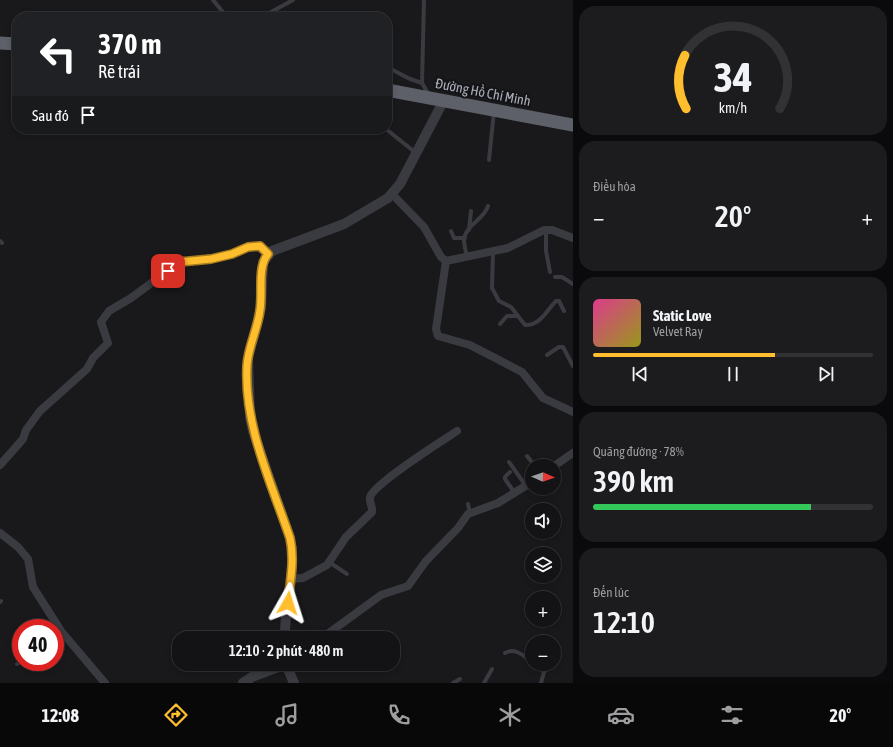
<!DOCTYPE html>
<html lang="vi">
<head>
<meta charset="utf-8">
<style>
	:root { --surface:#131315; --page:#1c1c1e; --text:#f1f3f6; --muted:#9d9ea0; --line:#323234; --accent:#ffbe2e }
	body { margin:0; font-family:"Asap Condensed",sans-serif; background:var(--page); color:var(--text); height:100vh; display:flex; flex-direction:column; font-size:15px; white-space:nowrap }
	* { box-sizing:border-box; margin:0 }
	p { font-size:13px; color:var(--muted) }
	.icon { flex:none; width:22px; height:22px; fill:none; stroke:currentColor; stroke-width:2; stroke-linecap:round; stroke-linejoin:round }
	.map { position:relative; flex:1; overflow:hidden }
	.details { display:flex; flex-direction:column; gap:6px; padding:6px; background:#0a0a0c; width:320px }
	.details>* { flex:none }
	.hud { position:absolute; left:12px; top:12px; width:380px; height:122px; border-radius:16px; box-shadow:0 2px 6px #0003,0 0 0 1px var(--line); background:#202124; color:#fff; overflow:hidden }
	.needle { width:26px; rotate:92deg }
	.controls { position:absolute; left:525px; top:459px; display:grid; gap:8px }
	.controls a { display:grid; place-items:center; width:36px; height:36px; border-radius:50%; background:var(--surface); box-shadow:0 2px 6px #0003,0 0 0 1px var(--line); font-size:20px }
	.speed { position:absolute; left:12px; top:619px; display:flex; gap:8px; font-size:20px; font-weight:700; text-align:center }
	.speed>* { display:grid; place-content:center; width:52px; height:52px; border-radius:50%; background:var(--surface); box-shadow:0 2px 6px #0003,0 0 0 1px var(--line); line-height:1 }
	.speed .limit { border:6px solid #d22; background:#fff; color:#111 }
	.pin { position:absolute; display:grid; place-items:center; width:34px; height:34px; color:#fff; margin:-17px; border-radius:8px; box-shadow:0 2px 6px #0006 }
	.me { position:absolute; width:44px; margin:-22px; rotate:6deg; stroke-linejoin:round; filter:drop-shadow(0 0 3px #0008) }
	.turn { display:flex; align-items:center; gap:14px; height:84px; padding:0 20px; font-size:18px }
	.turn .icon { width:52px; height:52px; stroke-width:2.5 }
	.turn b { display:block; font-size:28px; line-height:34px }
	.then { display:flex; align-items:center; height:38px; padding:0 20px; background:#0003; gap:8px; font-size:15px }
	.big { font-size:30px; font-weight:600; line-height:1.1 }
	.details .widget { flex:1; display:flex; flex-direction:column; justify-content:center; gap:6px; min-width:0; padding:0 14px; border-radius:16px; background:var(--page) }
	.details .dial { align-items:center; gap:0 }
	.dial svg { height:104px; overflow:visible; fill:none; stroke:var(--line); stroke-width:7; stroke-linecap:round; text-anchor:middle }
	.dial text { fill:var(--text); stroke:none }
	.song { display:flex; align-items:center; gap:12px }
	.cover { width:48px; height:48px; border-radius:6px; background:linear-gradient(135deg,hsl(330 70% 55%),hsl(60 70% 35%)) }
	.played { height:4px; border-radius:2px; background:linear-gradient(90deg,var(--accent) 65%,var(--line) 65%) }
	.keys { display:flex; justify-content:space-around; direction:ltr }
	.heat { display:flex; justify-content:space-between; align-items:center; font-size:22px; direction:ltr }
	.charge { height:6px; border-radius:3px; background:linear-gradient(90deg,#34c759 78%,var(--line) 0) }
	.trip { position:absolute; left:172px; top:631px; width:228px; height:40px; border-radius:16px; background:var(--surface); box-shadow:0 2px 6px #0003,0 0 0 1px var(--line); font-weight:600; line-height:40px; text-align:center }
	.tab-bar { display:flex; height:64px; justify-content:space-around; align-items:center; background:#080808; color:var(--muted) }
	.tab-bar .icon { width:28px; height:28px }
	.tab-bar .on { color:var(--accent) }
	.tab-bar b { font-size:18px; color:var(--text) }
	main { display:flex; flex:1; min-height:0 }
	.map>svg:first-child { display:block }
</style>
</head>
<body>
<main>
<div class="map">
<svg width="573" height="683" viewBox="0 0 573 683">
	<rect width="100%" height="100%" fill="#19191c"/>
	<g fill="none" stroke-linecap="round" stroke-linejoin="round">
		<g stroke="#3a3b41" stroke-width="4">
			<path d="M 213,0 L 227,17"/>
			<path d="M 424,0 L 422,83 L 429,95"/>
			<path d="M 262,17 L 293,0"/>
			<path d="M 387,67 L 410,79 L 422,83"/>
			<path d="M 386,129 L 416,153"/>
			<path d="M 489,160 L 494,111"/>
			<path d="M 469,230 L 471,211"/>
			<path d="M 546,230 L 546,251 L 550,272"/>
			<path d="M 451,231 L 454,238 L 465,238"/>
			<path d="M 0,241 L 2,243"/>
			<path d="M 493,251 L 492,288 L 499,301 L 511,307 L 525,325 C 540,326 547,310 556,301 L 559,301 L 564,311"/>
			<path d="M 467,257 C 466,251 464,246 464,240 C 465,225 484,220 488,206"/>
			<path d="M 555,277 L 562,277 L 573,284"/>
			<path d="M 500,324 L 507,316 L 518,316"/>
			<path d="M 547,355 L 559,347 L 563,347 L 573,366"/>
			<path d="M 527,456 L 535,466"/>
			<path d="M 509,462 L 526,486"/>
			<path d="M 510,472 L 505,477 L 505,479 L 514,492"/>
			<path d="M 468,504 L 470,513"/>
			<path d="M 329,562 L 347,574"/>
			<path d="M 0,602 L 1,601"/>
			<path d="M 55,637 L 61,631"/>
			<path d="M 505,653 C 515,647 524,656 532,662"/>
			<path d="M 17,664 L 22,662"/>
			<path d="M 535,664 L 544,672"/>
			<path d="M 453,683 L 460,679"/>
			<path d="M 484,683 L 492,669"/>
			<path d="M 541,683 L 544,672 L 552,665"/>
		</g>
		<g stroke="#3a3b41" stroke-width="8">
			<path d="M 392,194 L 424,227 L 441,257 L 446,261 L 508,248 L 544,230 L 552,230 L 573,238"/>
			<path d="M 446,261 L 436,329 L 438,336 L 470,345 L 522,372 L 543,398 L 573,412"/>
			<path d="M 0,465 L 23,439 L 26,430 L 40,411 L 87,369 L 93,358 L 108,343 L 101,322 L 109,311 L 131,298 L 180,262 L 222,257 L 248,247 L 257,246 L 268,254"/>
			<path d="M 554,466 L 573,453"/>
			<path d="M 0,533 L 18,547 L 28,559 L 33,587 L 61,631 L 105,683"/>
			<path d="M 290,579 L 303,578 L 327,565 L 346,537 L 372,512 C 373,507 369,502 370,497 C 375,483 442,441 457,431"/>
			<path d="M 322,638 L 381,595 L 408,586 L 426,561 L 458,528 L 468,514 L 498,503 L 532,482"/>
		</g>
		<g stroke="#3a3b41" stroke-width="10">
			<path d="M 285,638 C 284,604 297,571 290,538 L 253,431 L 250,417 L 248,358 L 261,308 L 263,262 L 272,251 L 344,224 L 388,198 L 400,184 L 444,100"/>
			<path d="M 286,664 L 294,683"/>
			<path d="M 243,683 L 252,677 L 286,664"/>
		</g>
		<g stroke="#5d6069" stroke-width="13">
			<path d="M 0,43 L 17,44"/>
			<path d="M 387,90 L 573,125"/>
		</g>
	</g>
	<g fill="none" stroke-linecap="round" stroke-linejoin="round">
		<g stroke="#a67c1e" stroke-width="10">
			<path id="route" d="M 168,271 L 180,262 L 211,259 L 232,254 L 248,247 L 260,246 L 268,254 C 257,267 263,293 260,310 C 258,329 248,346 247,366 C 244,426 271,482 290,538 C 295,560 290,581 288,603"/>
		</g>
		<use href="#route" stroke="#ffbe2e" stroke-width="7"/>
	</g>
	<g text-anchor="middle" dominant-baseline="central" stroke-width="4" stroke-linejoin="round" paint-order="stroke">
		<g font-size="14" fill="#abafbc" stroke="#141417">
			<text transform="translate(483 92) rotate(11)">Đường Hồ Chí Minh</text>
		</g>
	</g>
</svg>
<div class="controls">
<a><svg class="needle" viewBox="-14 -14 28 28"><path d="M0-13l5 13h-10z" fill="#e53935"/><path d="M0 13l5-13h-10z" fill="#9d9ea0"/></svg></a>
<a><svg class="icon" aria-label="sound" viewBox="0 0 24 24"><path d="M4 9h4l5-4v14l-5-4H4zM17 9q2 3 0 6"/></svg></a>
<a><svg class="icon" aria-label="layers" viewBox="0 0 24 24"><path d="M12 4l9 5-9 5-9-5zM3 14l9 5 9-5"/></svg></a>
<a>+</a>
<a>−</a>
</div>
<div class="speed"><div class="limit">40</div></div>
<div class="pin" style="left:168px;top:271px;background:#d93025"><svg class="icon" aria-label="arrive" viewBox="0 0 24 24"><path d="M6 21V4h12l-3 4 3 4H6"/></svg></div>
<svg class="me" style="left:288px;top:603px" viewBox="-20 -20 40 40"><path d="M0-17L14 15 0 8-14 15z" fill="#ffbe2e" stroke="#fff" stroke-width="4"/></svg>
<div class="trip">12:10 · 2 phút · 480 m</div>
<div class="hud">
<div class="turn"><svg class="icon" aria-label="left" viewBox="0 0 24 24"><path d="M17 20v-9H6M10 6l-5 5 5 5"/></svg><div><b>370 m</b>Rẽ trái</div></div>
<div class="then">Sau đó<svg class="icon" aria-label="arrive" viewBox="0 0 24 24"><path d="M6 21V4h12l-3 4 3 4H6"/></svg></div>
</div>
</div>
<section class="details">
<div class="widget dial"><svg viewBox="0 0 100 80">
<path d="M14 69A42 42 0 1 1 86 69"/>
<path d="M14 69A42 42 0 0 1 13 28" stroke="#ffbe2e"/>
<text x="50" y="56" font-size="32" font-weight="700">34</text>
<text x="50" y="72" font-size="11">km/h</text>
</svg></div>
<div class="widget"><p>Điều hòa</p>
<div class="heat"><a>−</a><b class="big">20°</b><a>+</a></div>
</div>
<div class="widget">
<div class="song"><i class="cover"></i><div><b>Static Love</b><p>Velvet Ray</p></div></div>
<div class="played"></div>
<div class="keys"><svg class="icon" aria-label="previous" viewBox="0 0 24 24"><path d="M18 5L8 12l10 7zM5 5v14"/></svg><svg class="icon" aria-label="pause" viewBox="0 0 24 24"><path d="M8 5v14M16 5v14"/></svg><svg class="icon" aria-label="next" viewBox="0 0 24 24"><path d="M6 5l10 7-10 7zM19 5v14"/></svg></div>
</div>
<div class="widget"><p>Quãng đường · 78%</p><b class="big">390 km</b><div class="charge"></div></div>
<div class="widget"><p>Đến lúc</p><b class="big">12:10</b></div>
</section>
</main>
<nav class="tab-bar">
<b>12:08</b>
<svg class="icon on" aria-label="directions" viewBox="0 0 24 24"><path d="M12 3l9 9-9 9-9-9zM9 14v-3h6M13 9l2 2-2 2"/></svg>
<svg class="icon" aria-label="music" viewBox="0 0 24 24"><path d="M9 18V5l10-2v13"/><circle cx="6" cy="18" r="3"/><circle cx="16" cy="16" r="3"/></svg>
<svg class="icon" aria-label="phone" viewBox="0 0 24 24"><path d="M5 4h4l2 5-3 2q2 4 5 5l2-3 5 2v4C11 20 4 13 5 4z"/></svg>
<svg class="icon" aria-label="climate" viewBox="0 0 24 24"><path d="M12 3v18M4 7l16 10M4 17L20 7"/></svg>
<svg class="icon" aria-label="car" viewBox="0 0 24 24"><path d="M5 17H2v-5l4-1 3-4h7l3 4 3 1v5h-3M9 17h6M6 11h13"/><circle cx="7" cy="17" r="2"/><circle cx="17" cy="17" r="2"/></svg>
<svg class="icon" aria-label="filters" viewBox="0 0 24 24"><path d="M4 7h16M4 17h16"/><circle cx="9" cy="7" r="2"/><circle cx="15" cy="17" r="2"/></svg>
<b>20°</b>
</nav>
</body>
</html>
